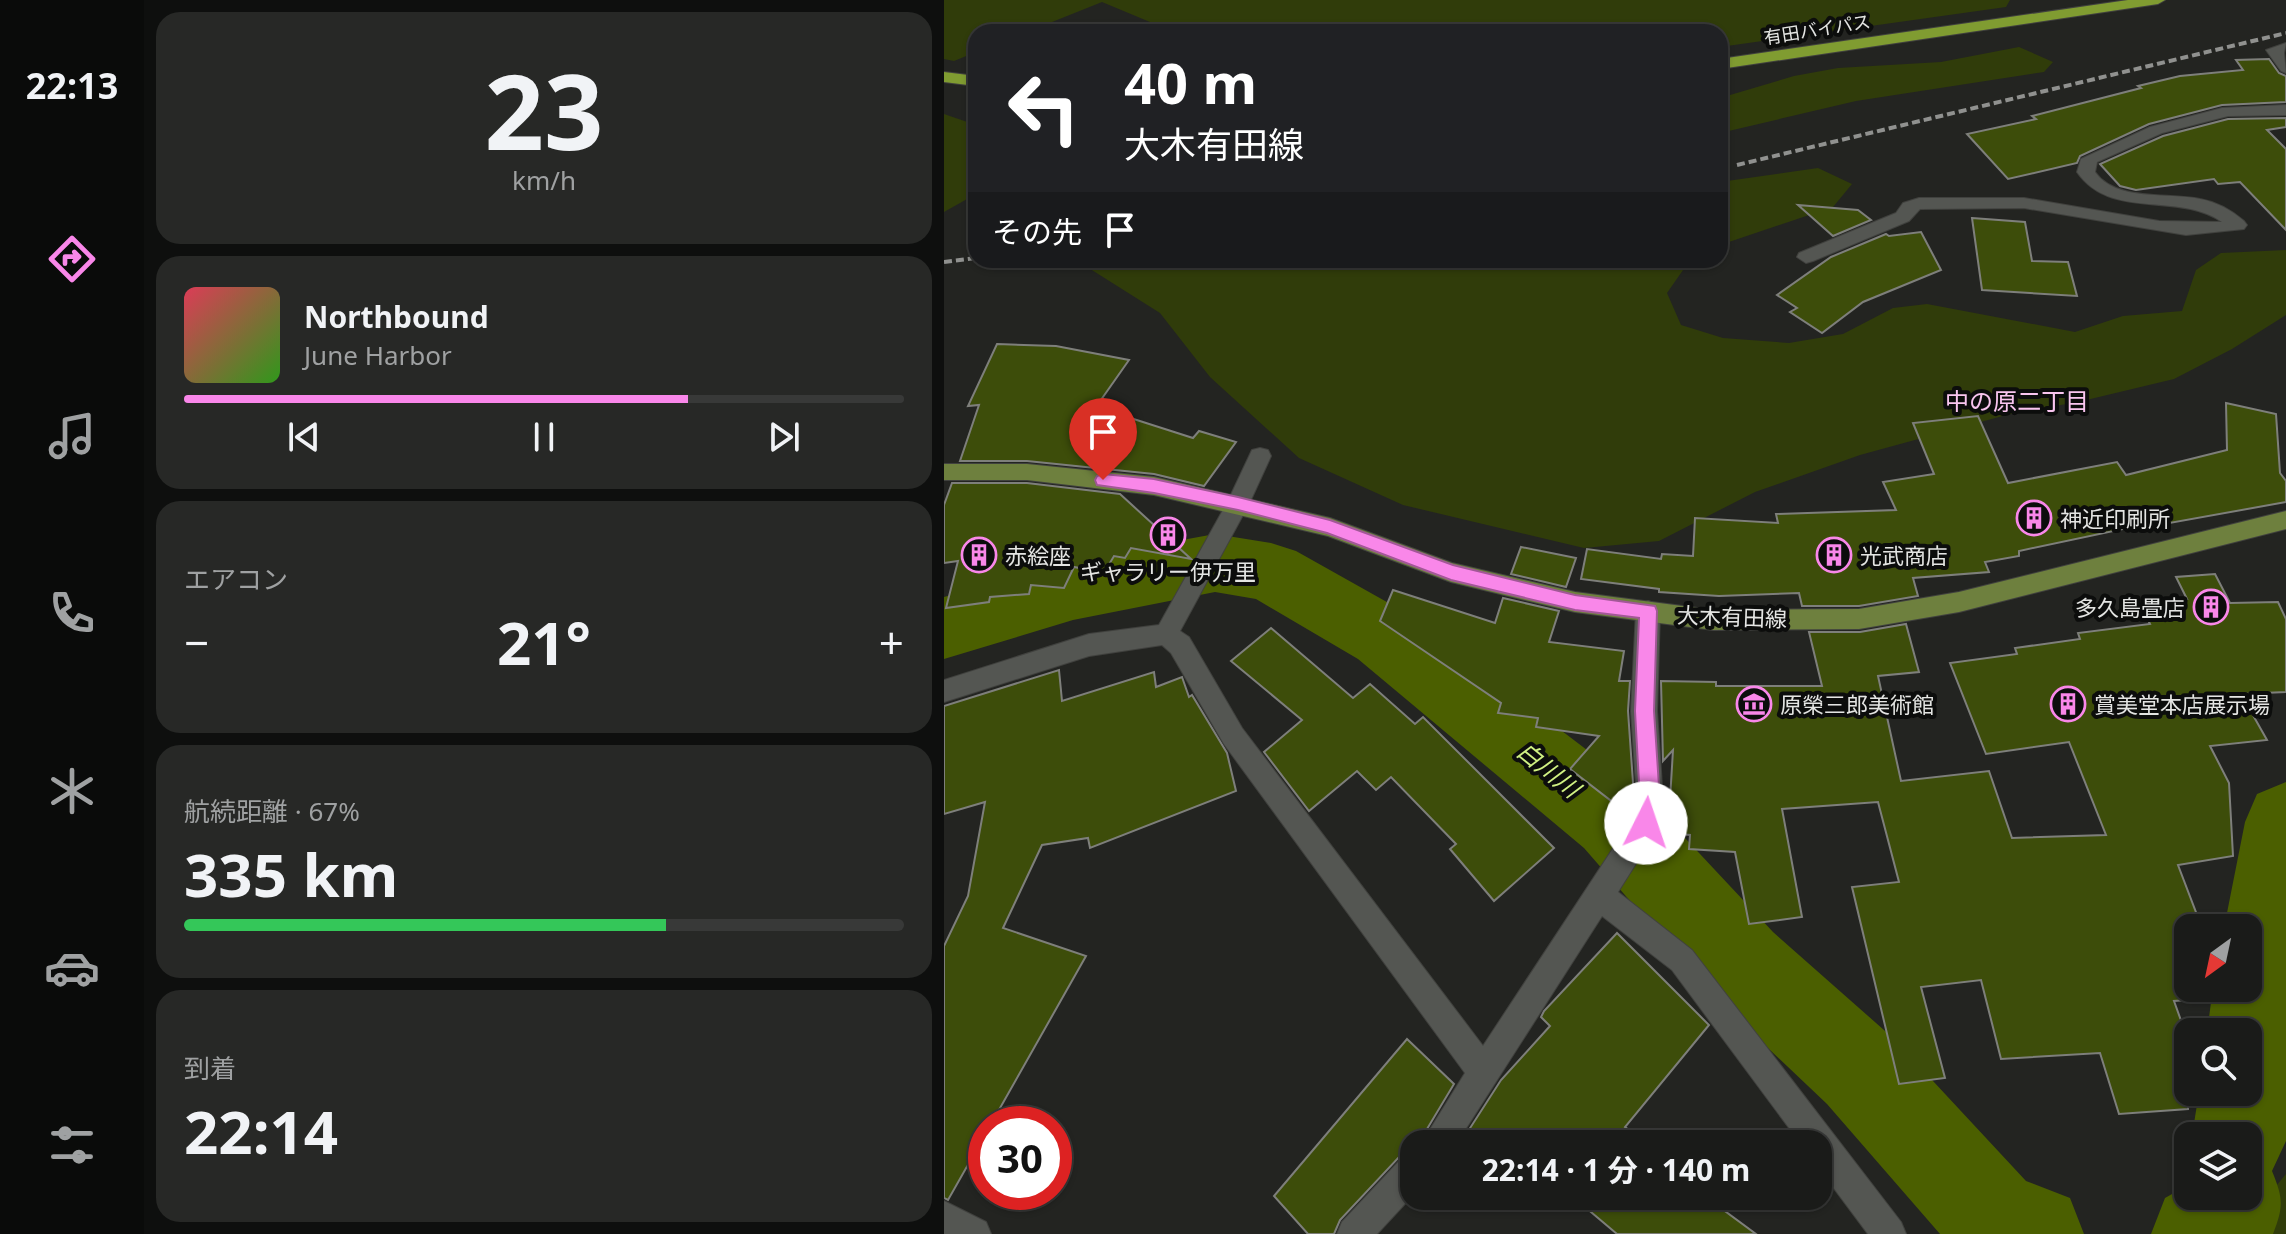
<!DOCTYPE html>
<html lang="ja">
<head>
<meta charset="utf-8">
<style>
	:root { --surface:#1a1b19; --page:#272826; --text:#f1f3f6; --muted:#9fa1a2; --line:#383938; --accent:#f987e9 }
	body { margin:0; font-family:"Noto Sans","Noto Sans JP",sans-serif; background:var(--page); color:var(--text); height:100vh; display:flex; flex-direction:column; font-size:30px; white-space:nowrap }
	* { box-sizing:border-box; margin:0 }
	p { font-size:26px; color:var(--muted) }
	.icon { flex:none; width:44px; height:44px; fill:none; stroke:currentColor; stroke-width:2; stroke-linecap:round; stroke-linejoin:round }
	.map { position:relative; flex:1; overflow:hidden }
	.details { display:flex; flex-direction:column; gap:12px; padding:12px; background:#0e0f0e; width:800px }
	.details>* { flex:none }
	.banner { position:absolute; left:24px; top:24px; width:760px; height:244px; border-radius:24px; box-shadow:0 2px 6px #0004,0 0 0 2px var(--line); background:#202124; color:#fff; overflow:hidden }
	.needle { width:52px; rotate:213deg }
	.controls { position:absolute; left:1230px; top:914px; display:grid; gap:16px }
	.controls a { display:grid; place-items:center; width:88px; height:88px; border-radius:16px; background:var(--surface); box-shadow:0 2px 6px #0004,0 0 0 2px var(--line); font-size:40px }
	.speed { position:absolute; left:24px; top:1106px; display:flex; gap:16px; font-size:40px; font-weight:700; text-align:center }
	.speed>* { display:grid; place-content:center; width:104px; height:104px; border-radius:50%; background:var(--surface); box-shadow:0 2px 6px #0004,0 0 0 2px var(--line); line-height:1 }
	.speed .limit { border:12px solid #d22; background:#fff; color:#111 }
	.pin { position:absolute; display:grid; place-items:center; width:68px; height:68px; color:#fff; margin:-82px -34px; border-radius:50% 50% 50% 0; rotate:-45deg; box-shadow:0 0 8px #0007 }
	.pin .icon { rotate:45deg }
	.me { position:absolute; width:88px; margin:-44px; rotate:4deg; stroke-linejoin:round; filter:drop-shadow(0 0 6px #0008) }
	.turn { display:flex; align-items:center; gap:28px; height:168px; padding:0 24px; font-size:36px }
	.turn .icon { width:104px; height:104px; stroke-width:2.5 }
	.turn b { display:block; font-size:56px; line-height:68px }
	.then { display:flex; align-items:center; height:76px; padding:0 24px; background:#0003; gap:16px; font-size:30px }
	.big { font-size:60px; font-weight:700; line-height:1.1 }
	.details .tile { flex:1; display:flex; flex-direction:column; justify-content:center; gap:12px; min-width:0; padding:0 28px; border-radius:24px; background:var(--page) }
	.details .dial { align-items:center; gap:0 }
	.dial b { font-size:104px; line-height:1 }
	.song { display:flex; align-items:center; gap:24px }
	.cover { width:96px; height:96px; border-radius:12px; background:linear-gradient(135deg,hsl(350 70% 55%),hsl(110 70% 35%)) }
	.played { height:8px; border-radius:4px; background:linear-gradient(90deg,var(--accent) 70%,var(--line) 70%) }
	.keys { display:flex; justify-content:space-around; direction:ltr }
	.heat { display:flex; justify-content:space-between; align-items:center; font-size:44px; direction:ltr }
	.charge { height:12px; border-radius:6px; background:linear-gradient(90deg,#34c759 67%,var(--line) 0) }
	.trip { position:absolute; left:456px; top:1130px; width:432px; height:80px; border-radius:24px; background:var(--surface); box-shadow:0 2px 6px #0004,0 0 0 2px var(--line); font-weight:700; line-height:80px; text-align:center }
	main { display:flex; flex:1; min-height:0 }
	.menu { display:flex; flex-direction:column; width:144px; justify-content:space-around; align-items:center; background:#0a0b0a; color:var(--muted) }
	.menu .icon { width:56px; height:56px }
	.menu .active { color:var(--accent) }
	.menu b { font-size:36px; color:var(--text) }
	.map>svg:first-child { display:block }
</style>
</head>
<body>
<main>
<nav class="menu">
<b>22:13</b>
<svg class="icon active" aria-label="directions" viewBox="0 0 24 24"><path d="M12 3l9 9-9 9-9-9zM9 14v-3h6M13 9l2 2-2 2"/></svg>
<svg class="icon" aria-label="music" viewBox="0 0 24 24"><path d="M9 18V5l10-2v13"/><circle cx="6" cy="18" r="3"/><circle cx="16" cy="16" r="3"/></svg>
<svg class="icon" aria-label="phone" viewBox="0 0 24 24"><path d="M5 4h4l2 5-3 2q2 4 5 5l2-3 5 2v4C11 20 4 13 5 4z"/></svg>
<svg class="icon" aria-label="climate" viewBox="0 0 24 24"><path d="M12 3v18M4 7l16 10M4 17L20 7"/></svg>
<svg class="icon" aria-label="car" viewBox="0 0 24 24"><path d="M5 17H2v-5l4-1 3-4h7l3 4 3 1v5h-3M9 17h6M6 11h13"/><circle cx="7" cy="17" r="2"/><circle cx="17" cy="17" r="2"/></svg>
<svg class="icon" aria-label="filters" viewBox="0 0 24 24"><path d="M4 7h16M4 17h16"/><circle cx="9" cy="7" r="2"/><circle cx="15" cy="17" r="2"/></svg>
</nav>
<section class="details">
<div class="tile dial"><b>23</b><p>km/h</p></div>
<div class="tile">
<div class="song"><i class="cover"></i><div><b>Northbound</b><p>June Harbor</p></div></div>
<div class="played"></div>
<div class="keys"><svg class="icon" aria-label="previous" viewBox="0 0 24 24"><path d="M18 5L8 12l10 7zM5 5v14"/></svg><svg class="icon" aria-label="pause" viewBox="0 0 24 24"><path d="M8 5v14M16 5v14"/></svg><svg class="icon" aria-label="next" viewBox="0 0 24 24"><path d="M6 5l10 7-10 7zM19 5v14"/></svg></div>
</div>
<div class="tile"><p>エアコン</p>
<div class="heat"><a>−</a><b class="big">21°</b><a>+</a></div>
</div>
<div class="tile"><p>航続距離 · 67%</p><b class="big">335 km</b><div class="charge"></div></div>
<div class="tile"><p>到着</p><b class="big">22:14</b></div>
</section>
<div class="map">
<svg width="1342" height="1234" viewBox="0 0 1342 1234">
	<rect width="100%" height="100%" fill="#232421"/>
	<g fill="#303c0a">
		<path d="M 0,0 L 1066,0 L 1062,7 L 776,47 L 776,32 L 230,32 L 158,2 L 83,32 L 32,32 L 32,52 L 10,61 L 0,59 Z"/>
		<path d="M 1075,47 L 1109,62 L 1100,72 L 912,101 L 776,133 L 776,98 L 850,76 L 894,68 L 997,62 Z"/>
		<path d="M 0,114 L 32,125 L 32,194 L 0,212 Z"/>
		<path d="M 874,168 L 908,184 L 889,207 L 776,245 L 776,182 Z"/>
		<path d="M 1342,250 L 1342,315 L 1288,349 L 1230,379 L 1134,402 L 1066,414 L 916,455 L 811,492 L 715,541 L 640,548 L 459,505 L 355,458 L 266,377 L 216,313 L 132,260 L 746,260 L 723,293 L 737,325 L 779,338 L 845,343 L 899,334 L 949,308 L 983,304 L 1131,332 L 1179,316 L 1238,311 L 1252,270 L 1277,253 Z"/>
		<path d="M 1342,1174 L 1342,1234 L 1305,1234 L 1308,1215 Z"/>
	</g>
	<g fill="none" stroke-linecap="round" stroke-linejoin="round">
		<g fill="#4b5f00" fill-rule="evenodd">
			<path d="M 271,534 L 327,543 L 352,551 L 466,615 L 698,792 L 829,932 L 949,1038 L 1082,1181 L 1126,1198 L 1140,1234 L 996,1234 L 883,1104 L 767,994 L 640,848 L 414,659 L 312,599 L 271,592 L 129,620 L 0,659 L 0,597 L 129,560 Z"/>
			<path d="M 1342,782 L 1342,1141 L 1328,1171 C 1339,1198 1340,1206 1329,1234 L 1207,1234 L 1221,1198 L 1244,1185 L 1244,1196 L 1304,1196 L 1304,1136 L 1248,1136 L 1255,1092 L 1304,1092 L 1304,1032 L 1263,1032 L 1269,988 L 1304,988 L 1304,928 L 1280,928 L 1301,822 L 1313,794 Z"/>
		</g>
	</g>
	<g fill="#3d4d0a" stroke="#7e7f7b" stroke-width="2">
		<path d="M 1325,59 L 1335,73 L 1342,76 L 1342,102 L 1278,105 L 1205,124 L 1136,156 L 1133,163 L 1064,179 L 1023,134 L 1092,119 L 1088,116 L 1197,88 L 1194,86 L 1236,76 L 1299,70 L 1292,60 Z"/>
		<path d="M 1342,118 L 1342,127 L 1323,130 L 1342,149 L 1342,230 L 1296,182 L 1274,184 L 1270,179 L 1192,190 L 1176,186 L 1156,164 L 1219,136 L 1284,119 Z"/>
		<path d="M 854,205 L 914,210 L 927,220 L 889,236 Z"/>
		<path d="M 1028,218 L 1081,222 L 1088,261 L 1124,262 L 1133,296 L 1038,290 Z"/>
		<path d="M 977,232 L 997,270 L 919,302 L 878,333 L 846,312 L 853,308 L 833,295 L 887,257 L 942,234 L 945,236 Z"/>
		<path d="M 53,344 L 112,346 L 185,360 L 152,407 L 249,438 L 255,431 L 292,442 L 260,486 L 210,474 L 83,461 L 16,461 L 35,405 L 24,406 Z"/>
		<path d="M 1282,403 L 1332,414 L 1336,473 L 1342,481 L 1342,502 L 1209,526 L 1207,523 L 1075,551 L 1075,556 L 1041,562 L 1045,572 L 969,578 L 974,596 L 915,606 L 858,606 L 855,593 L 775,596 L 715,592 L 715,589 L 637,579 L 643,549 L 717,559 L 718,554 L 749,556 L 751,518 L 834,523 L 832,514 L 952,510 L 939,482 L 990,474 L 969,423 L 1034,416 L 1064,483 L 1173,462 L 1182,475 L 1283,450 Z"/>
		<path d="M 8,483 L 83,483 L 176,494 L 247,559 L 187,548 L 181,558 L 170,556 L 160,573 L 130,567 L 120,588 L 87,585 L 85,594 L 46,597 L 45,602 L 2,608 L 14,561 L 0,563 L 0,505 Z"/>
		<path d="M 577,547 L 632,558 L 622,587 L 567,574 Z"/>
		<path d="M 1271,574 L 1286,603 L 1334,602 L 1342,619 L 1342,692 L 1297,694 L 1323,740 L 1266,746 L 1285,783 L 1289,856 L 1234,865 L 1258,928 L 1244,928 L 1244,1000 L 1230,1001 L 1244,1040 L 1244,1109 L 1175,1114 L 1156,1053 L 1057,1059 L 1037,980 L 977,987 L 1001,1078 L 955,1084 L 908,887 L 955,882 L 934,802 L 838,809 L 858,917 L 805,924 L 791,852 L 745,849 L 746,835 L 724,833 L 729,750 L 719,761 L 717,681 L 772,682 L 772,686 L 878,686 L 865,632 L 916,632 L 962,624 L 975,672 L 934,676 L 957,781 L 1045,771 L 1068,838 L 1162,835 L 1125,742 L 1042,754 L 1006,663 L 1073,654 L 1071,648 L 1136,639 L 1134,633 L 1206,624 L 1196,604 L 1243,599 L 1232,577 Z"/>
		<path d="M 449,590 L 551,623 L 559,598 L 615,611 L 605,642 L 680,651 L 675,681 L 686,681 L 684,711 L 690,797 L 679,810 L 626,769 L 655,736 L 592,727 L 594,718 L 554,713 L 557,703 L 436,621 Z"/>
		<path d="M 327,628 L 409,698 L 426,684 L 471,724 L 479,717 L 610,848 L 550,901 L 506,849 L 512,844 L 447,777 L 432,790 L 413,771 L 365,811 L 320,752 L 358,720 L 287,661 Z"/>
		<path d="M 115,670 L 118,701 L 210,672 L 212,687 L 238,677 L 245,697 L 248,695 L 283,753 L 292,791 L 146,848 L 144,838 L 98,845 L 59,928 L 142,956 L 47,1124 L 42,1124 L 42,1133 L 4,1200 L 0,1198 L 0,946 L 24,896 L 41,802 L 0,814 L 0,706 Z"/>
		<path d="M 673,933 L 765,1025 L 681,1127 L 704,1144 L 524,1144 L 519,1139 L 557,1080 L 606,1026 L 597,1017 L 600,1011 Z"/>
		<path d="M 463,1039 L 510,1084 L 474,1144 L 470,1144 L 470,1149 L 456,1156 L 396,1220 L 390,1234 L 364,1234 L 330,1196 Z"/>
		<path d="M 628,1196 L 767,1196 L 766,1200 L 812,1234 L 673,1234 Z"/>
	</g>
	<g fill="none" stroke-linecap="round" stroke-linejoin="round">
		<g stroke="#40413e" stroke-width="2">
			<g id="minor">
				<path d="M 1342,43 L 1340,53 L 1342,73 L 1337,71 L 1322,50 Z"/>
				<path d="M 1342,105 L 1342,115 L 1284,116 L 1218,133 L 1153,162 L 1151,172 C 1172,202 1224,192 1256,199 C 1273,202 1287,210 1300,221 L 1303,225 L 1300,229 L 1242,235 L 1080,208 L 976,209 L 965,221 L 869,261 L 862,263 L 853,257 L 855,253 L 952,213 L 959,203 L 975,198 L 1080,198 L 1215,221 L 1278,222 C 1234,191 1167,221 1133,172 L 1137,159 L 1206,127 L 1278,108 Z"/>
				<path d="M 316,448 L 324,450 L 327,456 L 305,504 L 236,631 L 245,637 L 298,728 L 539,1046 L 689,818 L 693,801 L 687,711 L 692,611 L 696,604 L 704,601 L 712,604 L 716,611 L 713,711 L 719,801 L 712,832 L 674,892 L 748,950 L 957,1222 L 962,1234 L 924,1234 L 874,1167 L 874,1144 L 857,1144 L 728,970 L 658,916 L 512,1144 L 477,1144 L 521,1073 L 280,744 L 227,653 L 218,645 L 145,656 L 0,702 L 0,680 L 145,634 L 215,625 L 284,501 L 308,450 Z"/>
				<path d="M 470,1154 L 470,1194 L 433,1234 L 393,1234 L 398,1222 L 458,1158 Z"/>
				<path d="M 0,1201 L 42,1222 L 47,1234 L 0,1234 Z"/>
			</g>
		</g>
		<g stroke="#40413e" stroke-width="2">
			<path id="major" d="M 0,464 L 83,464 L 210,477 L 386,518 L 508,563 L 631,592 L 769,610 L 915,609 L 1015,592 L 1342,511 L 1342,529 L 1015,612 L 915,629 L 769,630 L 631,612 L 507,582 L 384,536 L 210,495 L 83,480 L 0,480 Z"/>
		</g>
		<g stroke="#40413e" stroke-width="2">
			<g id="highway">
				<path d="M 1184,0 L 1221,0 L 1214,4 L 776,69 L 776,59 Z"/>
				<path d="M 0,72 L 32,76 L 32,86 L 0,82 Z"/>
			</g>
		</g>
		<use href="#minor" fill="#545652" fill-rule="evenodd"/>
		<use href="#major" fill="#6e803e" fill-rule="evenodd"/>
		<use href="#highway" fill="#809c31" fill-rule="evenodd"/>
		<g stroke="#90918f" stroke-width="4" stroke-dasharray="8 4" stroke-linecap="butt">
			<path d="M 793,165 L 1342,33"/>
			<path d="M 0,262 L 32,258"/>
		</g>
	</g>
	<path fill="#f987e9" stroke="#a25897" stroke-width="2" d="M 159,474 L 210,479 L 294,497 L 386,520 L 509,565 L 631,595 L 711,606 L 713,611 L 710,711 L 716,801 L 709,830 L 702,833 L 695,830 L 692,823 L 696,801 L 691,711 L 695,618 L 631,610 L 507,580 L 383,533 L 294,510 L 210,493 L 153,485 L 151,480 L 153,476 Z"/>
	<defs>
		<g id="building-ring" transform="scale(1.8)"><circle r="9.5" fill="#0c0d0c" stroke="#f987e9" stroke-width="1.5"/><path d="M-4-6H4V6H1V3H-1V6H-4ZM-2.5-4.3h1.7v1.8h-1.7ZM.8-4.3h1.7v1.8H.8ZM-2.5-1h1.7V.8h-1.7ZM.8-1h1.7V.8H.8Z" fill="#f987e9"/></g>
		<g id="museum-ring" transform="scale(1.8)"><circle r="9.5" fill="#0c0d0c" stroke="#f987e9" stroke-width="1.5"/><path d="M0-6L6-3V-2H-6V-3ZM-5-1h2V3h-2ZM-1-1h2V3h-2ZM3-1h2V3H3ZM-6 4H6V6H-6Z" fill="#f987e9"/></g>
	</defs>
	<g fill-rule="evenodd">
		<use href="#building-ring" x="1090" y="518"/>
		<use href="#building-ring" x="224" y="535"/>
		<use href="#building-ring" x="35" y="555"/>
		<use href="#building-ring" x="890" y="555"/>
		<use href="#building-ring" x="1267" y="607"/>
		<use href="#museum-ring" x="810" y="704"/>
		<use href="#building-ring" x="1124" y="704"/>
	</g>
	<g text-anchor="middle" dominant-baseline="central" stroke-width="8" stroke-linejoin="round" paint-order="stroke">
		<g font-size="18" fill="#e4e5e3" stroke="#0c0d0c">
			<text transform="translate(873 29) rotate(-9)">有田バイパス</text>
		</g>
		<g font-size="22" fill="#e4e5e3" stroke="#0c0d0c" text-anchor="start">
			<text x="1116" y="518">神近印刷所</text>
			<text x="61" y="555">赤絵座</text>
			<text x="916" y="555">光武商店</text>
			<text x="224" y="571" text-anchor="middle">ギャラリー伊万里</text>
			<text x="1241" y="607" text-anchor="end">多久島畳店</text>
			<text x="836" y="704">原榮三郎美術館</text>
			<text x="1150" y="704">賞美堂本店展示場</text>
		</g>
		<g font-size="22" fill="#e4e5e3" stroke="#0c0d0c">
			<text transform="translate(788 616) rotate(2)">大木有田線</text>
		</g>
		<g font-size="24" fill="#f9c5ef" stroke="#0c0d0c">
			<text x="1073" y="400">中の原二丁目</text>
		</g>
		<g font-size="24" font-style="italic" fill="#d1f283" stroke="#0c0d0c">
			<text transform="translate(605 769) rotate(39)">白川川</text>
		</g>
	</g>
</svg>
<div class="controls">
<a><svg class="needle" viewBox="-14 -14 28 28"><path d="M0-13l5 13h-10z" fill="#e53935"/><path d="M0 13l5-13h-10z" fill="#9fa1a2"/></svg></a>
<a><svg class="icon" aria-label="search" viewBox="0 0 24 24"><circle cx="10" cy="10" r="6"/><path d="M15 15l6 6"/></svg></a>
<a><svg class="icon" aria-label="layers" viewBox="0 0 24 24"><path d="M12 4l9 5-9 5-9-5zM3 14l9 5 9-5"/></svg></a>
</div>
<div class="speed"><div class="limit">30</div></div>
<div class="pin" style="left:159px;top:480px;background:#d93025"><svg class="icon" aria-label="arrive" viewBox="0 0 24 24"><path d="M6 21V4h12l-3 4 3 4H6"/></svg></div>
<svg class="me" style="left:702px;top:823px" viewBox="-20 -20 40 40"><circle r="19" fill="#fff"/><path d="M0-13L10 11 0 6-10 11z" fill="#f987e9"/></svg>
<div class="trip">22:14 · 1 分 · 140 m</div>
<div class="banner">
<div class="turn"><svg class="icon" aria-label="left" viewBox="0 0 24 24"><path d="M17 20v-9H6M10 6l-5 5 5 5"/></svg><div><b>40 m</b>大木有田線</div></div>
<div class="then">その先<svg class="icon" aria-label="arrive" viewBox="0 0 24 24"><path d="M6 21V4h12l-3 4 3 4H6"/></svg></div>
</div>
</div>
</main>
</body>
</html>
